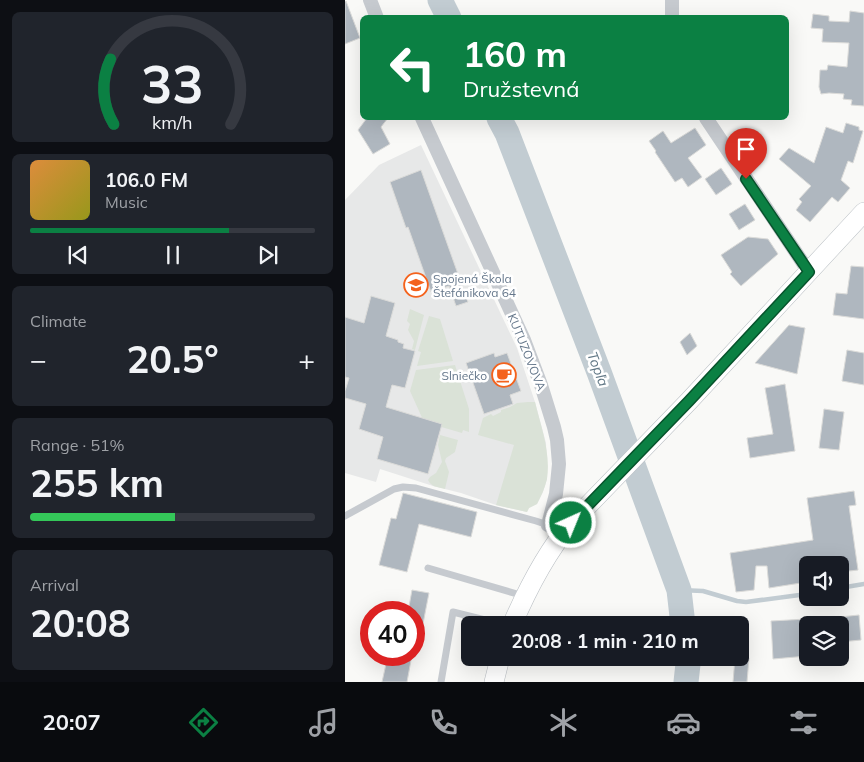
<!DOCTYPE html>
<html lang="en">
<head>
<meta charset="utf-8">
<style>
	:root { --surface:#171b24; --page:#20242c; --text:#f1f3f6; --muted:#9ea1a6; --line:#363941; --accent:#0b8043 }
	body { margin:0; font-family:Mulish,sans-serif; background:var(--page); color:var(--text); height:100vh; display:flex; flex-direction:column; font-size:19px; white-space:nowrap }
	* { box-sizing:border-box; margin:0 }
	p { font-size:16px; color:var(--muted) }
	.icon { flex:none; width:28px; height:28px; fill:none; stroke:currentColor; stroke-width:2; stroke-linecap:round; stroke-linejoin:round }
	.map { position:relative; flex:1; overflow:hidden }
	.details { display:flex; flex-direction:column; gap:12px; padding:12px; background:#0d0f14; width:345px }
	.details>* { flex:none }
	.hud { position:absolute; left:15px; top:15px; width:429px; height:105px; border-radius:8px; box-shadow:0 5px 20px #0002; background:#0b8043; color:#fff; overflow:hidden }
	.buttons { position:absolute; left:454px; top:556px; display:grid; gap:10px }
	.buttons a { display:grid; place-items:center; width:50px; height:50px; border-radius:8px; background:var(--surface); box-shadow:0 5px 20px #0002; font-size:25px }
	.speed { position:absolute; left:15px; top:601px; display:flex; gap:10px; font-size:25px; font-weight:700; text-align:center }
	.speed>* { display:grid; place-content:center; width:65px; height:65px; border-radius:50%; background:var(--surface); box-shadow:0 5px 20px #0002; line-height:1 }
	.speed .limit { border:8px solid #d22; background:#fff; color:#111 }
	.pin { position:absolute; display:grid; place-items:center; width:42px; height:42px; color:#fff; margin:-51px -21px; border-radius:50% 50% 50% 0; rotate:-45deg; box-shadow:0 0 5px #0007 }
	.pin .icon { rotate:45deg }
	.me { position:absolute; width:55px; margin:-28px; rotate:44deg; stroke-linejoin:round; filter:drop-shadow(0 0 4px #0008) }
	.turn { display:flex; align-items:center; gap:18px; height:105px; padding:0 20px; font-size:22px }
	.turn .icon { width:65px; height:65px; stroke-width:2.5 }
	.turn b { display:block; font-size:35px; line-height:42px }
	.big { font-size:38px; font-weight:700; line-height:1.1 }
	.details .tile { flex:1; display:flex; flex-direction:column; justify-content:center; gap:8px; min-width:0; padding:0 18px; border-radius:8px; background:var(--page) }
	.details .dial { align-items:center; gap:0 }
	.dial svg { height:130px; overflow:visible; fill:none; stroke:var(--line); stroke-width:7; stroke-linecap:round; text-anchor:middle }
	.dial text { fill:var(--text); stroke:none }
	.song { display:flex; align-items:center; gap:15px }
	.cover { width:60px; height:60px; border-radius:8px; background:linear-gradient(135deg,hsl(30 70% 55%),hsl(60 70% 35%)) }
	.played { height:5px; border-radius:2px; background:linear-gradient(90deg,var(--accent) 70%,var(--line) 70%) }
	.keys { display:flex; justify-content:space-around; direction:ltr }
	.heat { display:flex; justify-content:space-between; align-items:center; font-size:28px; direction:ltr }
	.charge { height:8px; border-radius:4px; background:linear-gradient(90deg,#34c759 51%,var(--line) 0) }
	.trip { position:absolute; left:116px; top:616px; width:288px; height:50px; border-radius:8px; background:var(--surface); box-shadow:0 5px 20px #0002; font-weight:700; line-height:50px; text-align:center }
	.dock { display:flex; height:80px; justify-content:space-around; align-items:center; background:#090b0e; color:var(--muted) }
	.dock .icon { width:35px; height:35px }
	.dock .current { color:var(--accent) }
	.dock b { font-size:22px; color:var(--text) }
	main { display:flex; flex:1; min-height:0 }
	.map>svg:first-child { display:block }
</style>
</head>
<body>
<main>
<section class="details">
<div class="tile dial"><svg viewBox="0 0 100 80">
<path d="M14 69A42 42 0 1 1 86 69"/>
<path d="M14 69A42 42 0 0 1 12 29" stroke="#0b8043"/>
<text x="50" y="56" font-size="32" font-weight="700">33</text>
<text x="50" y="72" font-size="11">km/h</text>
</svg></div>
<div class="tile">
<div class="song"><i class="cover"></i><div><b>106.0 FM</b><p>Music</p></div></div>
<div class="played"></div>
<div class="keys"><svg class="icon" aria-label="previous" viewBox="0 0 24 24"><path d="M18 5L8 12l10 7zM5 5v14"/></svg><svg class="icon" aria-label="pause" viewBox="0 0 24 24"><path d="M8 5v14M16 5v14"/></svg><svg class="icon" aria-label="next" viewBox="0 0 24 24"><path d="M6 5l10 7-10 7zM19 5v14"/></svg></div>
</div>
<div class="tile"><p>Climate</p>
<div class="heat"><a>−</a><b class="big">20.5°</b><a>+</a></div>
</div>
<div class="tile"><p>Range · 51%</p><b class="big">255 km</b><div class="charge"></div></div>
<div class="tile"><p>Arrival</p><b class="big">20:08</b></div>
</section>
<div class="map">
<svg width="519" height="682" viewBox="0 0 519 682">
	<rect width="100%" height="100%" fill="#f9f9f7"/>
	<path fill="#e7e8e8" d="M 76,145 L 172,348 L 190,402 L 201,443 L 202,467 L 202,479 L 198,492 L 192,504 L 184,508 L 182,512 L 151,505 L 116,493 L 88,486 L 35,469 L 31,482 L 0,473 L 0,200 L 34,165 Z"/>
	<g fill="#dae2d7">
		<path d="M 65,309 L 79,315 L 70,350 L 67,349 L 69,341 L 63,330 L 65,324 L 62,321 Z"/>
		<path d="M 84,316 L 95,319 L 108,361 L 72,366 L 76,352 L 73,351 Z"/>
		<path d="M 110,365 L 124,409 L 124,432 L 118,430 L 117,433 L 79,422 L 65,391 L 71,370 Z"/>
		<path d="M 183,402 L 190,402 C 196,427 206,453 202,479 C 200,488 196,496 192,504 L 184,508 L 182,512 L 151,505 L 169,445 L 133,435 L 138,418 L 146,414 L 148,416 L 156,412 L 156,410 L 165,407 L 172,403 Z"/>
		<path d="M 95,435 L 113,440 L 110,452 L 101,458 L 100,461 L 104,472 L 100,489 C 93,487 86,487 83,480 L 85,477 L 91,473 L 97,462 L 93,445 Z"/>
	</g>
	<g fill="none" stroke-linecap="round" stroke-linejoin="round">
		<g stroke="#c2ccd2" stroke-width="4.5">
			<path d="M 495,588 L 519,584"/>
			<path d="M 334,590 L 358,591 L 392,601 L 401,602 L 462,594"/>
		</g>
		<g stroke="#c2ccd2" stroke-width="25">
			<path d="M 95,0 L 104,18"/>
			<path d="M 154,118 L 162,133 L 254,372 L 334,590 L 338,625"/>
			<path d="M 341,682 L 343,664 L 342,658"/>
		</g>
	</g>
	<g fill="#afb7bf" stroke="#dbdbd9">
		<path d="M 1,1 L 15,38 L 0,44 L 0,2 Z"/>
		<path d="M 505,11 L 519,13 L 519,106 L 506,105 L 507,100 L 498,99 L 499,94 L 484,93 L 476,94 L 474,87 L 475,70 L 482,70 L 483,65 L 502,67 L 504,43 L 477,42 L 478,29 L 466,28 L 468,14 L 484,16 L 484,21 L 504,22 Z"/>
		<path d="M 22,118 L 43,118 L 36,127 L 45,144 L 28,154 L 13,130 Z"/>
		<path d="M 501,123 L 514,127 L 514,130 L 518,131 L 508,163 L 503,161 L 496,180 L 505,188 L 493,202 L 487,197 L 465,222 L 451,210 L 457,202 L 454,199 L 466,186 L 434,159 L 444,148 L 469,163 L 481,127 L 498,133 Z"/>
		<path d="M 350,128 L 361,145 L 343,158 L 357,177 L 343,187 L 337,178 L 330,182 L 310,152 L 311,151 L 304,141 L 318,131 L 326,143 Z"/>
		<path d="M 376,168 L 387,184 L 371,195 L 360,179 Z"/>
		<path d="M 76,170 L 123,302 L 111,306 L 104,286 L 86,292 L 63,227 L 61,228 L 45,182 Z"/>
		<path d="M 400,204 L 410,220 L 394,230 L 384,214 Z"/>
		<path d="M 403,237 L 423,239 L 433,254 L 396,286 L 385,274 L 387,272 L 376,255 Z"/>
		<path d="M 506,266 L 519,267 L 519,319 L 488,315 L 491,293 L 502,294 Z"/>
		<path d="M 26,296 L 50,303 L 41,336 L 53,340 L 53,342 L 59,344 L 58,348 L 70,351 L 60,388 L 47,385 L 41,407 L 97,424 L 83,474 L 32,459 L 38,437 L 14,429 L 21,404 L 0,398 L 0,391 L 4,378 L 0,377 L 0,317 L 19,323 Z"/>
		<path d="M 444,325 L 460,328 L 452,374 L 410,363 Z"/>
		<path d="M 345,333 L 352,346 L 342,355 L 335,342 Z"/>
		<path d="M 502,350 L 519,353 L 519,385 L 497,381 Z"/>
		<path d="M 149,353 L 150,357 L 162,353 L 176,391 L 165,395 L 168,404 L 139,414 L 121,363 Z"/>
		<path d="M 440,384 L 450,451 L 405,458 L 402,438 L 428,434 L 420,388 Z"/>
		<path d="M 479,409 L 499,412 L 494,450 L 474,448 Z"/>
		<path d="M 509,491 L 511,505 L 504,506 L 513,570 L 495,572 L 495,565 L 462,565 L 462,582 L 424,588 L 422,566 L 411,566 L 409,590 L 391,592 L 385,553 L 468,540 L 462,498 Z"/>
		<path d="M 58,493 L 132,512 L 126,537 L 74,524 L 62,572 L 34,565 L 46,518 L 51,519 Z"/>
		<path d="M 67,590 L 84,593 L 74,644 L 69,643 L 69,612 L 63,612 Z"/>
		<path d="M 514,615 L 516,640 L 495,642 L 495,617 Z"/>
		<path d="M 462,619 L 462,656 L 428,659 L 426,621 Z"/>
		<path d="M 43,655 L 67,655 L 62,682 L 37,682 Z"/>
		<path d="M 390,658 L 404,658 L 402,682 L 388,682 Z"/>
	</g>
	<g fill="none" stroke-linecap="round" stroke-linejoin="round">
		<g stroke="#bbc0c5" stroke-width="20">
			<g id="secondary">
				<path d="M 167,625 C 182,590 201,553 226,523 L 344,401 L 519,212"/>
				<path d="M 149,682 L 155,658"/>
			</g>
		</g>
		<g stroke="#c6cacf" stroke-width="7">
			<path d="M 0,516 L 49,489 L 58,487 L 71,488 L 191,521 L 203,525"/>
			<path d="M 83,568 L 179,596"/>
			<path d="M 96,682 L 108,612 L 160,625"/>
		</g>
		<g stroke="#c6cacf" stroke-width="14">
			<path d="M 25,0 L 32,18"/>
			<path d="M 327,0 L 327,18"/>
			<path d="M 77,118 L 179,340 L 196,385 L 209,427 L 212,440 L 214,464 L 211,494 L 203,525 L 218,534"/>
			<path d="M 361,118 L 464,272"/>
		</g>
		<use href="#secondary" stroke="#fff" stroke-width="19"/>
	</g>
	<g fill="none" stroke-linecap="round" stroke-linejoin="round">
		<g stroke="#07532c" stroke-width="12">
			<path id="route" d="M 226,523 L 344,401 L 464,272 L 401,179"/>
		</g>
		<use href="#route" stroke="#0b8043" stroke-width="9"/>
	</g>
	<defs>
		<g id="school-ring" transform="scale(1.25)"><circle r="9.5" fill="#fff" stroke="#f4621c" stroke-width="1.5"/><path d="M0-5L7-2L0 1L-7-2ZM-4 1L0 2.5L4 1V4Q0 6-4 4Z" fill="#f4621c"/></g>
		<g id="cafe-ring" transform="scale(1.25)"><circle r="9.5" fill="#fff" stroke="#f4621c" stroke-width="1.5"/><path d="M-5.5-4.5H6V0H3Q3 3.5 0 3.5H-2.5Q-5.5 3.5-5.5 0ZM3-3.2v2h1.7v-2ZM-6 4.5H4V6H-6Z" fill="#f4621c"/></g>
	</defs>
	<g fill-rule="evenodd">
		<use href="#school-ring" x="71" y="285"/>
		<use href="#cafe-ring" x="159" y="375"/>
	</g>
	<g text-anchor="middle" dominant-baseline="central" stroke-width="5" stroke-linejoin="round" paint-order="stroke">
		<g font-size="12" fill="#65778b" stroke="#fff" text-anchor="start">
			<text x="88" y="278">Spojená Škola<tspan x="88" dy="14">Štefánikova 64</tspan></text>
			<text x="142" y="375" text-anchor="end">Slniečko</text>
		</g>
		<g font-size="12" fill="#65778b" stroke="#fff">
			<text transform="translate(182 352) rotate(68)">KUTUZOVOVA</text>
		</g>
		<g font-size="14" font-style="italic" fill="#627886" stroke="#fff">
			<text transform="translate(253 369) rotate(69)">Topľa</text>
		</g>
	</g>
</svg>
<div class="buttons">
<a><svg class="icon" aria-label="sound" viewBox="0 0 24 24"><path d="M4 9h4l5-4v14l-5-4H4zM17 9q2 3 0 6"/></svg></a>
<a><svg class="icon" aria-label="layers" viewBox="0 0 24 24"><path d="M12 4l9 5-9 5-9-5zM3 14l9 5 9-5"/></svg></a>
</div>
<div class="speed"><div class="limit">40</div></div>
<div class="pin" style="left:401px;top:179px;background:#d93025"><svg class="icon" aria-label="arrive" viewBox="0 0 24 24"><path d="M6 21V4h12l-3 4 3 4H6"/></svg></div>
<svg class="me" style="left:226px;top:523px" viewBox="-20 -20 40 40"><circle r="17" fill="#0b8043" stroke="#fff" stroke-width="3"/><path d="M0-11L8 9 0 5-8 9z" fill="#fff"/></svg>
<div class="trip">20:08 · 1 min · 210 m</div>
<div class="hud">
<div class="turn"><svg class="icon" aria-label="left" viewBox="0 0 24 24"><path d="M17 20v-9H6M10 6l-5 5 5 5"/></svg><div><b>160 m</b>Družstevná</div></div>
</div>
</div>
</main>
<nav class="dock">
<b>20:07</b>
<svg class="icon current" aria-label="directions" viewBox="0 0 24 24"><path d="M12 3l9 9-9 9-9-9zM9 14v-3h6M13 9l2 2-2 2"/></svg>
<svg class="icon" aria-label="music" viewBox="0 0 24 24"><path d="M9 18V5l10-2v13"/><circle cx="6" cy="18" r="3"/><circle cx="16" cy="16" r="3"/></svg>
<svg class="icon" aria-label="phone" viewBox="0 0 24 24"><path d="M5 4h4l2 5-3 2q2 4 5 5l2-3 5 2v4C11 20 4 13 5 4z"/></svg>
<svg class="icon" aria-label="climate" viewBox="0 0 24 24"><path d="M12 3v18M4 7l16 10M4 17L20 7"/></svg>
<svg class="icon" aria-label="car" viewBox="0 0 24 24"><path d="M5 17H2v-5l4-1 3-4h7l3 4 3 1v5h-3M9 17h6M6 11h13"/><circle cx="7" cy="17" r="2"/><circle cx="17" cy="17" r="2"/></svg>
<svg class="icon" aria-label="filters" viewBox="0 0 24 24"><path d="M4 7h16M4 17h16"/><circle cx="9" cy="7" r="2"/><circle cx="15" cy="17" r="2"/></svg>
</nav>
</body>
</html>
